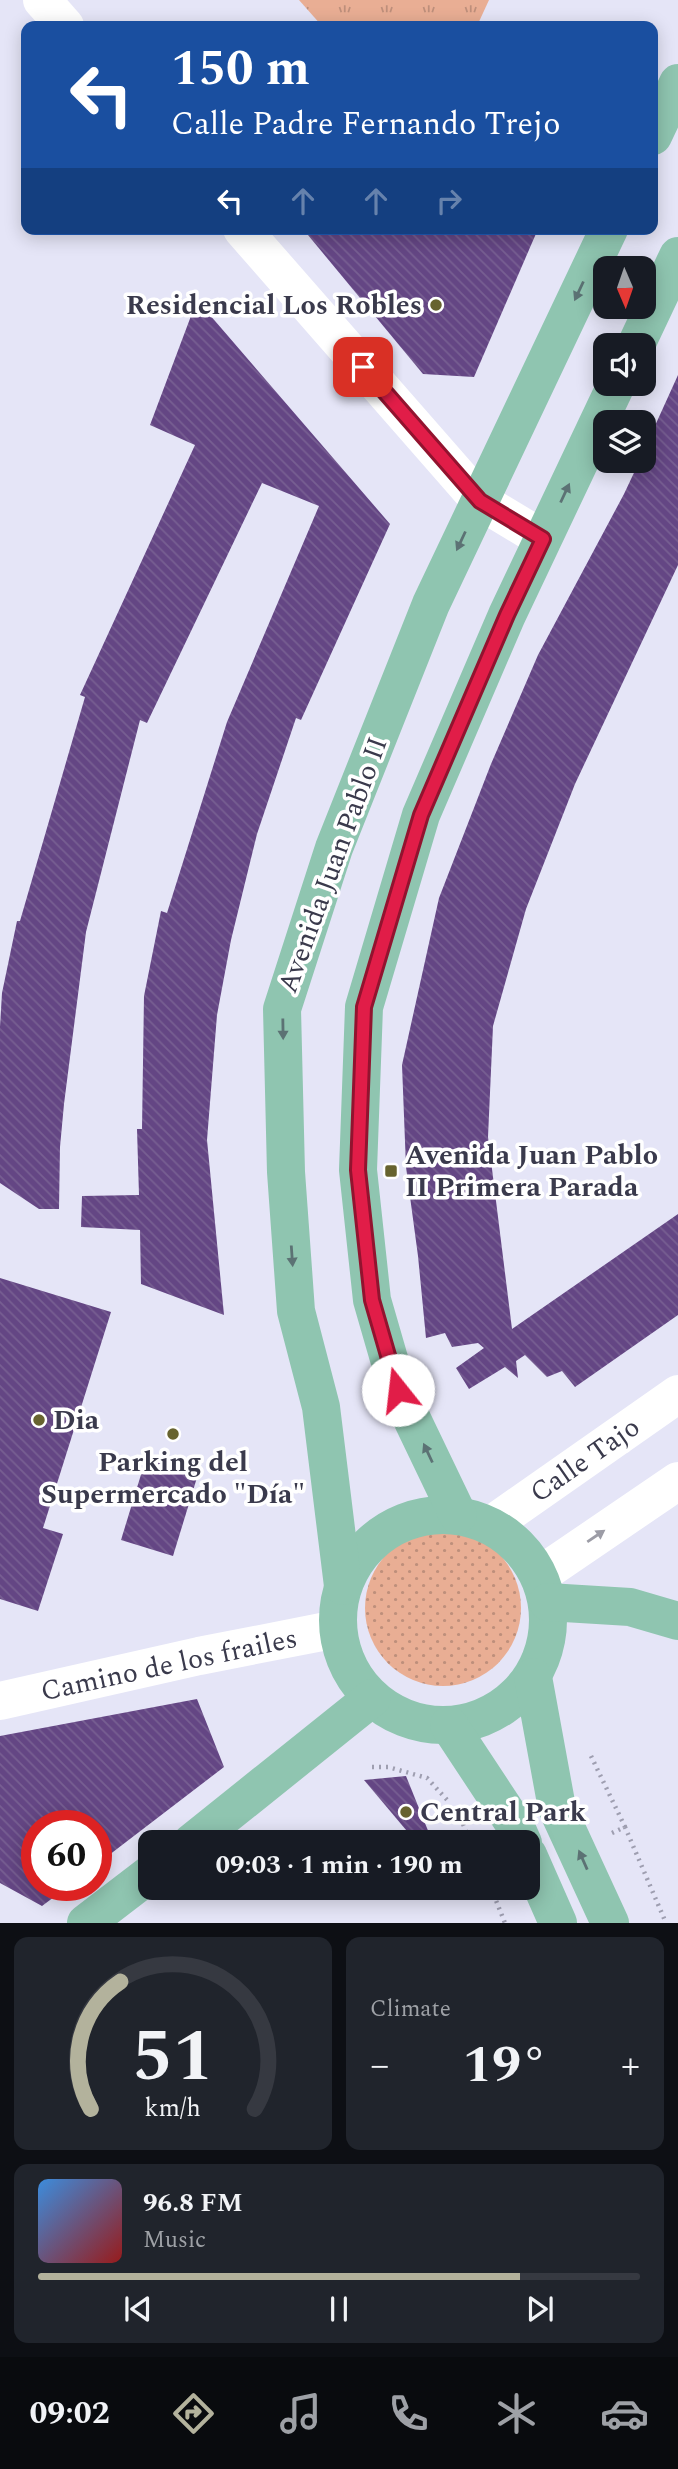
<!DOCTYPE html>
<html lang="en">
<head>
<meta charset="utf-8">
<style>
	:root { --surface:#171b24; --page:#20242c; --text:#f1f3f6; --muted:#9ea1a6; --line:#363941; --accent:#b3b29c }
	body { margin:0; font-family:Spectral,serif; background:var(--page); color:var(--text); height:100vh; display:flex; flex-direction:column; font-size:26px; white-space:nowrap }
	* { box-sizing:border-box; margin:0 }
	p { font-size:23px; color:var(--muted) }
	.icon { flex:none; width:38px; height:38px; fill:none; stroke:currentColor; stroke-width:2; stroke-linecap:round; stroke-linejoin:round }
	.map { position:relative; height:1923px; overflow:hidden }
	.details { display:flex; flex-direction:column; gap:14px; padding:14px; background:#0d0f14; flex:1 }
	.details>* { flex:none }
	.guide { position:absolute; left:21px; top:21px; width:637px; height:214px; border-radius:14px; box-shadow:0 4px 18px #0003; background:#1a4fa0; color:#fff; overflow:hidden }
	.needle { width:46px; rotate:178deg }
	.buttons { position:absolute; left:593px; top:256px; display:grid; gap:14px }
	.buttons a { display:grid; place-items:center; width:63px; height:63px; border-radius:14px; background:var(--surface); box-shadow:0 4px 18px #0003; font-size:35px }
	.speed { position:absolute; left:21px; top:1810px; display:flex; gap:14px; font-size:35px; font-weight:700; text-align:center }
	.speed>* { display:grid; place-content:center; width:91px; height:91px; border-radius:50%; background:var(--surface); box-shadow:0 4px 18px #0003; line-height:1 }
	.speed .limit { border:10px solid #d22; background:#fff; color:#111 }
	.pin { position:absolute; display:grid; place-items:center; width:60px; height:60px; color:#fff; margin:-30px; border-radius:14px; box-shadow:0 4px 10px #0006 }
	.me { position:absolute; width:77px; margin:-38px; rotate:344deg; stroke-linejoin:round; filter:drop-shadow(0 0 5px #0008) }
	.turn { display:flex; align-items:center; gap:24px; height:147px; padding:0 35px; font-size:32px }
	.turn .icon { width:91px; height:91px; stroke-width:2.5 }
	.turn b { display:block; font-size:49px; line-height:60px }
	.lanes { display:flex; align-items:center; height:66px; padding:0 35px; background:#0003; justify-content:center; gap:35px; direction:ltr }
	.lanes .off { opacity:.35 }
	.big { font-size:52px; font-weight:700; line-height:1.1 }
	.details .tile { flex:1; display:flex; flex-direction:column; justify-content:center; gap:10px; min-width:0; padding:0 24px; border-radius:14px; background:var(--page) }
	.details .dial { align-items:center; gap:0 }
	.dial svg { height:182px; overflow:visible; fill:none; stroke:var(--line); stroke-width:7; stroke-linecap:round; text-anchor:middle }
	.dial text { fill:var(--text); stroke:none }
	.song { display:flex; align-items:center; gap:21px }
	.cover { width:84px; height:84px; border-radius:10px; background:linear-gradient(135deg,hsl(210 70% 55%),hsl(0 70% 35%)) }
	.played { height:7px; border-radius:4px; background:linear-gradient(90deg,var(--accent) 80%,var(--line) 80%) }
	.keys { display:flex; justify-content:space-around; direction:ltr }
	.heat { display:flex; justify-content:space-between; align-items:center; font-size:38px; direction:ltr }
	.details .tiles { flex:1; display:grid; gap:14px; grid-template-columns:1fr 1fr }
	.tile:last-child { grid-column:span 2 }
	.trip { position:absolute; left:138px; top:1830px; width:402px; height:70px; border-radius:14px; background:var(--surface); box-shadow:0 4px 18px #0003; font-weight:700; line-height:70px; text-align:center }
	.tab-bar { display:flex; height:112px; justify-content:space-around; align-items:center; background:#090b0e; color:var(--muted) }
	.tab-bar .icon { width:49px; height:49px }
	.tab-bar .active { color:var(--accent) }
	.tab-bar b { font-size:32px; color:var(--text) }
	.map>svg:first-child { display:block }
</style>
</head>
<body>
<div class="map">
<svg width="678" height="1923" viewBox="0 0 678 1923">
	<defs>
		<pattern id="grass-dots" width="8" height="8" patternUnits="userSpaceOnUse" patternTransform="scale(1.75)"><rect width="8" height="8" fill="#e9ae94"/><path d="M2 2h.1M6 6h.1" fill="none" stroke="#be8f7b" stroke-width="1.8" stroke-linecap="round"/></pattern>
		<pattern id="park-tufts" width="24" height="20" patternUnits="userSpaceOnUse" patternTransform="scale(1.75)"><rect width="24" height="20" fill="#e9ae94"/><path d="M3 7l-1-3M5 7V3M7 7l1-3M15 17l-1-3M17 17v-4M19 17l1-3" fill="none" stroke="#be8f7b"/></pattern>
		<pattern id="building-back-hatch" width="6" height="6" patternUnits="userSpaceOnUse" patternTransform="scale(1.75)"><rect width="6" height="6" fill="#644684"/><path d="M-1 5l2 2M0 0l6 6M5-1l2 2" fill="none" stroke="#775f92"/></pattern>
	</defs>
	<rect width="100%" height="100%" fill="#e5e5f7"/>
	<circle fill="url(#grass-dots)" cx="443" cy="1608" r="78"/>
	<path fill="url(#park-tufts)" d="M 299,0 L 489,0 L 477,26 L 322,26 Z"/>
	<g fill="url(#building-back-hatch)">
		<path d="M 303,229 L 538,229 L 474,377 L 423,374 Z"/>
		<path d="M 197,300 L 390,524 L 301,720 L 296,718 L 257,834 L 231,940 L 217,1015 L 207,1140 L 224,1315 L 141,1284 L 140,1230 L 81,1227 L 82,1196 L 139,1195 L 137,1129 L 142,1129 L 144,996 L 161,911 L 167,913 L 227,722 L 319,506 L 262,483 L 147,723 L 140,720 L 86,932 L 64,1104 L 60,1147 L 59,1209 L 39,1209 L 0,1183 L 0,1027 L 2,993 L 17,921 L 20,921 L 85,697 L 80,695 L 195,445 L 150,425 Z"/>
		<path d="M 678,375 L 678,565 L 575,784 L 526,909 L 493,1026 L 488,1137 L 512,1329 L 678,1214 L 678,1315 L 575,1387 L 562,1371 L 547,1377 L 525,1355 L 516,1361 L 518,1378 L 505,1367 L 469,1389 L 456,1368 L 484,1348 L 478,1343 L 452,1347 L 445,1333 L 426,1338 L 418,1256 L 406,1167 L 402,1065 L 439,898 L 491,764 L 538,655 L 624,494 L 640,460 L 644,460 L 644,450 Z"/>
		<path d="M 0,1278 L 111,1312 L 43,1528 L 63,1534 L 38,1611 L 0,1599 Z"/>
		<path d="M 147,1455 L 199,1471 L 173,1556 L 121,1540 Z"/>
		<path d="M 197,1699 L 224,1767 L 96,1865 L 96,1825 L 37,1825 L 37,1885 L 70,1885 L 42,1906 L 0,1883 L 0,1736 Z"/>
		<path d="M 406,1776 L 433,1843 L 417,1843 L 364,1780 Z"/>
	</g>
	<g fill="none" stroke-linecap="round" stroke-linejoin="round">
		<g stroke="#9e9eb0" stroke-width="4.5" stroke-dasharray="2 5" stroke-linecap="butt">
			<path d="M 591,1756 L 625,1827"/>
			<path d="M 372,1767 L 388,1767 L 427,1778 L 449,1802"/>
			<path d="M 463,1824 L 471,1843"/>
			<path d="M 612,1833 L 625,1827 L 666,1923"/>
			<path d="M 491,1888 L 505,1923"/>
		</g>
		<g stroke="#fff" stroke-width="38">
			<path d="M 42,0 L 65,26"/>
			<path d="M 242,229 L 480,501 L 543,539"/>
			<path d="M 491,1525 L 678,1394"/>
			<path d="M 540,1575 L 678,1481"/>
			<path d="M 0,1701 L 199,1656 L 337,1629"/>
		</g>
		<g stroke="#8fc5b0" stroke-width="38">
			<path d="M 653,136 L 678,83"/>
			<path d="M 636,345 L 678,256"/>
			<circle cx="443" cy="1620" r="105"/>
			<path d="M 458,1515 L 398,1390 L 372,1300 L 358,1170 L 364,1007 L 421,815 L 507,615 L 617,383"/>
			<path d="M 343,1586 L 321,1407 L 296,1311 L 286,1172 L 282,1009 L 334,848 L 431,604 L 609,229"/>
			<path d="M 548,1602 L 630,1607 L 678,1621"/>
			<path d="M 533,1677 L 557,1808 L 610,1923"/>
			<path d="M 449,1725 L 515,1825 L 523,1843"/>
			<path d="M 191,1843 L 372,1698"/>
			<path d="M 528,1855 L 558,1923"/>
			<path d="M 86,1923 L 150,1874"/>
		</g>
	</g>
	<defs><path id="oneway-solid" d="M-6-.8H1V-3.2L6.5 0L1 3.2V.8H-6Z" transform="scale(1.75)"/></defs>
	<g fill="#5c7274">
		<use href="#oneway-solid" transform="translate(579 291) rotate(115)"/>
		<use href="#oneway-solid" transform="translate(565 493) rotate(-65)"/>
		<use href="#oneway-solid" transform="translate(461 541) rotate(115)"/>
		<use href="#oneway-solid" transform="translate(283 1029) rotate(89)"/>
		<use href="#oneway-solid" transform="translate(292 1256) rotate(86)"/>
		<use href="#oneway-solid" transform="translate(428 1453) rotate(-115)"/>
		<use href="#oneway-solid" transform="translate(583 1860) rotate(-114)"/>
	</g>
	<use fill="#9c9ca6" href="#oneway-solid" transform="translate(596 1536) rotate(-34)"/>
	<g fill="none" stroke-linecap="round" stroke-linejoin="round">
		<g stroke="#92132f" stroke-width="18">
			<path id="route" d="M 363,367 L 480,501 L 543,539 L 507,615 L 421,815 L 364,1007 L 358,1170 L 372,1300 L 398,1390"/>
		</g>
		<use href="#route" stroke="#e11d48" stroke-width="12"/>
	</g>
	<g fill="#67632f" stroke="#fff" stroke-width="2.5">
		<circle cx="436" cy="305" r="7"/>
		<rect x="384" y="1164" width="14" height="14" rx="3.5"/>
		<circle cx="39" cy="1420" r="7"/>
		<circle cx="173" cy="1434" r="7"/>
		<circle cx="406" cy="1812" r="7"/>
	</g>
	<g text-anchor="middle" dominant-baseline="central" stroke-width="7" stroke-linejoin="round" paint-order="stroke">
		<g font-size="28" font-weight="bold" fill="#3a3a4c" stroke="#fff" text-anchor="start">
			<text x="422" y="305" text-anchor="end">Residencial Los Robles</text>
			<text x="405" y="1155">Avenida Juan Pablo<tspan x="405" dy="32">II Primera Parada</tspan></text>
			<text x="53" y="1420">Dia</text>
			<text x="173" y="1462" text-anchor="middle">Parking del<tspan x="173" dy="32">Supermercado "Día"</tspan></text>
			<text x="420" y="1812">Central Park</text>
		</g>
		<g font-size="28" fill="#3a3a4c" stroke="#fff">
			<text transform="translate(333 865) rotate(-70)">Avenida Juan Pablo II</text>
			<text transform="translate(585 1460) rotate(-35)">Calle Tajo</text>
			<text transform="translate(169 1665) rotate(-12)">Camino de los frailes</text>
		</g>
	</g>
</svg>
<div class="buttons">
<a><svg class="needle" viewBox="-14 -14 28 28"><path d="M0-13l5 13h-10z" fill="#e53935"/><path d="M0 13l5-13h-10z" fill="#9ea1a6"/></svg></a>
<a><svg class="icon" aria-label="sound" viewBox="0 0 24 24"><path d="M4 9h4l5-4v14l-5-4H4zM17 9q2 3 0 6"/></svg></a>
<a><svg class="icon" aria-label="layers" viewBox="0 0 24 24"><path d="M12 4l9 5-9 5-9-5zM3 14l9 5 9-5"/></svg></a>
</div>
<div class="speed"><div class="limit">60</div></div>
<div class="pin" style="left:363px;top:367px;background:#d93025"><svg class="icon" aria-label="arrive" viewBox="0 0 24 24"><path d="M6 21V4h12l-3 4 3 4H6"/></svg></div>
<svg class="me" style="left:398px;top:1390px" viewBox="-20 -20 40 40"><circle r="19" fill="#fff"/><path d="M0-13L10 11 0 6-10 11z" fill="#e11d48"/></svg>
<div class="trip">09:03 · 1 min · 190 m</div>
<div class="guide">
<div class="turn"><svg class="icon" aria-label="left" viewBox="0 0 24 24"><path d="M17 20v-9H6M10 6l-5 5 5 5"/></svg><div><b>150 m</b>Calle Padre Fernando Trejo</div></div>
<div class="lanes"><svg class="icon" aria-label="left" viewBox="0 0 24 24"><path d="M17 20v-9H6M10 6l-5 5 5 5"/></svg><svg class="icon off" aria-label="ahead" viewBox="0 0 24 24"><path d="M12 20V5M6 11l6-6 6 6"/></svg><svg class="icon off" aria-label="ahead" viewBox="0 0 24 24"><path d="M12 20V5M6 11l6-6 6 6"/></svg><svg class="icon off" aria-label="right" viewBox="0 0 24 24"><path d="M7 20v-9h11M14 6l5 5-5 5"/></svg></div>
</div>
</div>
<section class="details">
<div class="tiles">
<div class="tile dial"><svg viewBox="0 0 100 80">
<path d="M14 69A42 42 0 1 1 86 69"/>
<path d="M14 69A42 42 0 0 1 27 13" stroke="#b3b29c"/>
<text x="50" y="56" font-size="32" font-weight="700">51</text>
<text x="50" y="72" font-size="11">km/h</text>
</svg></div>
<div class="tile"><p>Climate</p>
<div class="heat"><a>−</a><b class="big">19°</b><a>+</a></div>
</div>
<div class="tile">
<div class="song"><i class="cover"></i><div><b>96.8 FM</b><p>Music</p></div></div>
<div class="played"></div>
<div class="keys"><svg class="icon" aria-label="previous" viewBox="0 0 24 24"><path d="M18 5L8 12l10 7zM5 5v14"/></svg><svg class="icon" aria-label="pause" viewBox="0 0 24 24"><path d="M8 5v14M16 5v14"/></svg><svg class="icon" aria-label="next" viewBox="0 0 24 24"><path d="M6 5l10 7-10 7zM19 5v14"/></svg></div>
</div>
</div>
</section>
<nav class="tab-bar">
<b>09:02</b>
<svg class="icon active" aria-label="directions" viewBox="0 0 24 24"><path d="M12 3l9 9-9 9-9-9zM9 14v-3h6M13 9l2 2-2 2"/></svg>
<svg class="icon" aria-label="music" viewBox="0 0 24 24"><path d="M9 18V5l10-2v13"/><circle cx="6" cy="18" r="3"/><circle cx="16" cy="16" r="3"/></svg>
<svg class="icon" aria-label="phone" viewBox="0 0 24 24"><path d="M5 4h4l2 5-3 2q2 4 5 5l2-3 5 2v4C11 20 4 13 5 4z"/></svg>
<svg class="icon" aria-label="climate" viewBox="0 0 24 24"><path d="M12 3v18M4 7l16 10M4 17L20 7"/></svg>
<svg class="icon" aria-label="car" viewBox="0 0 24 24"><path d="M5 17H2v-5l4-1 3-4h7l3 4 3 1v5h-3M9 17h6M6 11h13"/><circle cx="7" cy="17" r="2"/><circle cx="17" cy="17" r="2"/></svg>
</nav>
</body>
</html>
